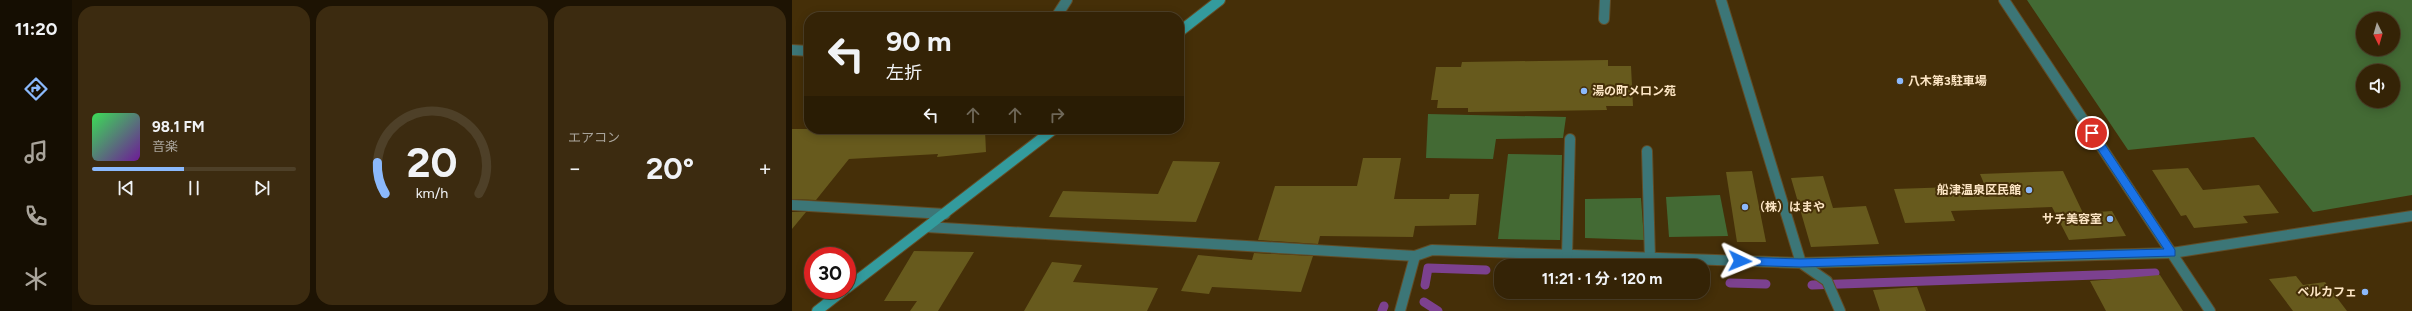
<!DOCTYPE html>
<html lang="ja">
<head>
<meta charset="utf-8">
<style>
	:root { --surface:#342306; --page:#3c2b10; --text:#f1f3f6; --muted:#a9a49b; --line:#4e4028; --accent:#8bb9fc }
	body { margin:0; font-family:Figtree,"Noto Sans JP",sans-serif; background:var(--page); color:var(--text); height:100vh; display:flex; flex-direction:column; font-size:15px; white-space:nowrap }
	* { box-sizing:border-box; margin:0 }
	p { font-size:13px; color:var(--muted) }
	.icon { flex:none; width:22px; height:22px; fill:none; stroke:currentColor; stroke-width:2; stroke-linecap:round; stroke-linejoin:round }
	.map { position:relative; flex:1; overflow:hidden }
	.panel { display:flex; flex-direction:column; gap:6px; padding:6px; background:#1d1303; width:720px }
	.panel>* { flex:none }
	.hud { position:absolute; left:12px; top:12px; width:380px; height:122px; border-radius:16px; box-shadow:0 2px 10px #0003,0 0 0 1px var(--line); background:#342306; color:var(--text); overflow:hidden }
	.needle { width:26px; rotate:175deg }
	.tools { position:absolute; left:1564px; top:12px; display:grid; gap:8px }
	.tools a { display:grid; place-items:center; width:44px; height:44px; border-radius:50%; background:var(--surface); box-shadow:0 2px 10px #0003,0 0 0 1px var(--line); font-size:20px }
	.speed { position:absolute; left:12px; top:247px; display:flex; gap:8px; font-size:20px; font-weight:700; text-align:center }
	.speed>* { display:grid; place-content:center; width:52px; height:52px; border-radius:50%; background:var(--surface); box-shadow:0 2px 10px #0003,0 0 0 1px var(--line); line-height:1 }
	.speed .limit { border:6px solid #d22; background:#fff; color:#111 }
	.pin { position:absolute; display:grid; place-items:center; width:34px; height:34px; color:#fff; margin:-17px; border:2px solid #fff; border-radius:50%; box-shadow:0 1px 4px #0007 }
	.me { position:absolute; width:44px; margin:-22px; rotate:92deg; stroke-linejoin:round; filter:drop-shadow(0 0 3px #0008) }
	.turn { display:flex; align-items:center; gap:14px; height:84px; padding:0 16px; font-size:18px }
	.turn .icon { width:52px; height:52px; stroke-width:2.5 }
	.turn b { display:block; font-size:28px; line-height:34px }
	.lanes { display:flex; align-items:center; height:38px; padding:0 16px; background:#0003; justify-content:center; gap:20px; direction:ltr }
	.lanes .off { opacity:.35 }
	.big { font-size:30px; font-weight:700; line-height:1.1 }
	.panel .widget { flex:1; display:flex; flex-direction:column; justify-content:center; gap:6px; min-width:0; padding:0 14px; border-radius:16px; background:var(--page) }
	.panel .dial { align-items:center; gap:0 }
	.dial svg { height:104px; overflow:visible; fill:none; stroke:var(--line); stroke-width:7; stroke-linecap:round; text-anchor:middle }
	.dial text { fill:var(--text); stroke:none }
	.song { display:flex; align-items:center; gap:12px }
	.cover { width:48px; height:48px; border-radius:6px; background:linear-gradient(135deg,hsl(130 70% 55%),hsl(280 70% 35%)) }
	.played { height:4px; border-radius:2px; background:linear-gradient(90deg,var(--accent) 45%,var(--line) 45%) }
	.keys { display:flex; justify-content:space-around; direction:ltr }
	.heat { display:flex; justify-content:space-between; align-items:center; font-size:22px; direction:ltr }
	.panel .tiles { flex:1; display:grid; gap:6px; grid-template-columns:repeat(3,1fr) }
	.trip { position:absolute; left:702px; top:259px; width:216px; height:40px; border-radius:16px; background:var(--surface); box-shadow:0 2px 10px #0003,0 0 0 1px var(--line); font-weight:700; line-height:40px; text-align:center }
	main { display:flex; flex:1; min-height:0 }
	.tab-bar { display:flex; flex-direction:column; width:72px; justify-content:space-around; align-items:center; background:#150e02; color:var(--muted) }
	.tab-bar .icon { width:28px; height:28px }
	.tab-bar .on { color:var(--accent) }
	.tab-bar b { font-size:18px; color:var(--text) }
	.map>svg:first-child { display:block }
</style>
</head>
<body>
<main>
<nav class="tab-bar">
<b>11:20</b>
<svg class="icon on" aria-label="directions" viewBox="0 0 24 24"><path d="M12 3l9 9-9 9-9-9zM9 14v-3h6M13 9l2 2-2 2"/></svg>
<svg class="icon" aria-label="music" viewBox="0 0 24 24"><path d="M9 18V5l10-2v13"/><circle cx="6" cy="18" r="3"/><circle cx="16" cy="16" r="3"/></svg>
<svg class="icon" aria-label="phone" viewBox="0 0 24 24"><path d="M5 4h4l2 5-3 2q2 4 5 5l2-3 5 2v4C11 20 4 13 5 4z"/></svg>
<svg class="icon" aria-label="climate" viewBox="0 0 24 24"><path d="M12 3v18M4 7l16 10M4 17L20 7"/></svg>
</nav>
<section class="panel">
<div class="tiles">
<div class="widget">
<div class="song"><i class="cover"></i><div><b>98.1 FM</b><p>音楽</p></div></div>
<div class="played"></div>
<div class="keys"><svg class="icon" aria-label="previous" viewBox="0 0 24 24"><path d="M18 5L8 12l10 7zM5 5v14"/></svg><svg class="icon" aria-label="pause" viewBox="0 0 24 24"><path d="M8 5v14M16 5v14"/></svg><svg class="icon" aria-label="next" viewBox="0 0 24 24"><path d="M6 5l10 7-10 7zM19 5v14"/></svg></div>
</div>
<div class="widget dial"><svg viewBox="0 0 100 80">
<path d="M14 69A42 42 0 1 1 86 69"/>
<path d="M14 69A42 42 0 0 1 8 45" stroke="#8bb9fc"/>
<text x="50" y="56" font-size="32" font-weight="700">20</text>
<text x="50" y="72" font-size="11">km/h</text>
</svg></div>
<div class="widget"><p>エアコン</p>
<div class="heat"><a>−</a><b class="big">20°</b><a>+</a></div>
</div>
</div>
</section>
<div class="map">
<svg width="1620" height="311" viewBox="0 0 1620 311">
	<rect width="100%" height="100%" fill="#452f08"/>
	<g fill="#436a34" fill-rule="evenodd">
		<path d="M 1235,0 L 1620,0 L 1620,195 L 1521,212 L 1462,137 L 1336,150 ZM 1571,19 L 1601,19 L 1601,49 L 1571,49 ZM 1571,71 L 1601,71 L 1601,101 L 1571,101 Z"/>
		<path d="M 636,114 L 774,117 L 771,138 L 704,139 L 701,159 L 634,158 Z"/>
		<path d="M 716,154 L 770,155 L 768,240 L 706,239 Z"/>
		<path d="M 928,195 L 936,236 L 877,237 L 874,197 Z"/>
		<path d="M 849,198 L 852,240 L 793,238 L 793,199 Z"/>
	</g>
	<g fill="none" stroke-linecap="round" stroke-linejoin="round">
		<g stroke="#7c418f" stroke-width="9">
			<path d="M 938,283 L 974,284"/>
			<path d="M 911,284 L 913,284"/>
			<path d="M 633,285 L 636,268 L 694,270"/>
			<path d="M 1020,285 L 1363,273"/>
			<path d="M 632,302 L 646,311"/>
			<path d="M 590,311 L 592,306"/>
		</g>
	</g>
	<g fill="#675a1d">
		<path d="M 816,60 L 816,66 L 839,66 L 841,106 L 814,106 L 815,110 L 676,112 L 676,108 L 645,108 L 646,100 L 639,100 L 644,67 L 669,67 L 670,62 Z"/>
		<path d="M 0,129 L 153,129 L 152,132 L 193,130 L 194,152 L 145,157 L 146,154 L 57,159 L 24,200 L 0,199 Z"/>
		<path d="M 571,158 L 609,158 L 602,199 L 657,199 L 658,194 L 687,194 L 684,225 L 623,226 L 621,237 L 528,236 L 526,244 L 466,240 L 483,186 L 565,186 Z"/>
		<path d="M 381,161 L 428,162 L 404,222 L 257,217 L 271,191 L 366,194 Z"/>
		<path d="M 1396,168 L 1411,190 L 1467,185 L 1487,213 L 1451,216 L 1456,223 L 1402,228 L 1394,215 L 1389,216 L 1360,170 Z"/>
		<path d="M 960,171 L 974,242 L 945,242 L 934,172 Z"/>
		<path d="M 1271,171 L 1291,213 L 1320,211 L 1334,236 L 1277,240 L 1260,207 L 1159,211 L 1163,221 L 1113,223 L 1102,189 L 1193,186 L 1188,174 Z"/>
		<path d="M 1031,176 L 1041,208 L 1074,206 L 1087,244 L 1019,247 L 999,178 Z"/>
		<path d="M 0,212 L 14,212 L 0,229 Z"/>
		<path d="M 122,251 L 182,252 L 146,311 L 118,311 L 125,301 L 92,301 Z"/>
		<path d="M 462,253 L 521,256 L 509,292 L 420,287 L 417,294 L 389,291 L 406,255 L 460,260 Z"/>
		<path d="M 260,262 L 290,265 L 281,282 L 366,288 L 355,311 L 232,311 Z"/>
		<path d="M 1368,275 L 1391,311 L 1314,311 L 1298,281 Z"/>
		<path d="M 1504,276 L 1511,285 L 1533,282 L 1555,311 L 1501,311 L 1477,279 Z"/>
		<path d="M 1125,287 L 1134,311 L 1088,311 L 1081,290 Z"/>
	</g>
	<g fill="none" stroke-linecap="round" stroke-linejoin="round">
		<g stroke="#624c26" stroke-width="12">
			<g id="street">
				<path d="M 929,0 L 1009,263 L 1035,281 L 1048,311"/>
				<path d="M 1212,0 L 1418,311"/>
				<path d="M 264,17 L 275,0"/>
				<path d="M 812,19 L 813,0"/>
				<path d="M 0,50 L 17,51"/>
				<path d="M 855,151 L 858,259"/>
				<path d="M 0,205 L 153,214"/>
				<path d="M 135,227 L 623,256 L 640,250 L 1009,263 L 1380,253 L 1620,216"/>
				<path d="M 775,256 L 778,139"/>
				<path d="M 608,311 L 623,256"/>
			</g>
		</g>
		<g stroke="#624c26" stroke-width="12">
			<g id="secondary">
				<path d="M 387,32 L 428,0"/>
				<path d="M 55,288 L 262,129"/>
				<path d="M 25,311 L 52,290"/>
			</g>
		</g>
		<use href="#street" stroke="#3c7677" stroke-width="10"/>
		<use href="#secondary" stroke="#339b9d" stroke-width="10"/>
	</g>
	<path fill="#1a73e8" stroke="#114b97" d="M 1300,130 L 1304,131 L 1383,250 L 1383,256 L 1008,267 L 948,265 L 943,261 L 948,257 L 1008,259 L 1372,249 L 1297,136 L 1296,133 Z"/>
	<g fill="#8bb9fc" stroke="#452f08" stroke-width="1.5">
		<circle cx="1108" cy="81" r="4"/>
		<circle cx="792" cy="91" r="4"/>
		<circle cx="1237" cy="190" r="4"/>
		<circle cx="953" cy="207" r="4"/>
		<circle cx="1318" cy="219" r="4"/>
		<circle cx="1573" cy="292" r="4"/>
	</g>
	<g text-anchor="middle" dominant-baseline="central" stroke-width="4" stroke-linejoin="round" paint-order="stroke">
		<g font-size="12" font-weight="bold" fill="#fce5c4" stroke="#452f08" text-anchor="start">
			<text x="1116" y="81">八木第3駐車場</text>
			<text x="800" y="91">湯の町メロン苑</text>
			<text x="1229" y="190" text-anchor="end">船津温泉区民館</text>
			<text x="961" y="207">（株）はまや</text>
			<text x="1310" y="219" text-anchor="end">サチ美容室</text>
			<text x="1565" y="292" text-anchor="end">ベルカフェ</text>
		</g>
	</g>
</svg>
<div class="tools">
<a><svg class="needle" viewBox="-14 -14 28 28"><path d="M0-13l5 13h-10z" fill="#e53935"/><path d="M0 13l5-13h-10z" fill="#a9a49b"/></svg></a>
<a><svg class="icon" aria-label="sound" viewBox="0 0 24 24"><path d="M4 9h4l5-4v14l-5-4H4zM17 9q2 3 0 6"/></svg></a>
</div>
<div class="speed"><div class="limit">30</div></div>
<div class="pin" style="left:1300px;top:133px;background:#d93025"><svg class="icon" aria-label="arrive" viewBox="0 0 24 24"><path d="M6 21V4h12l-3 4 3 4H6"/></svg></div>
<svg class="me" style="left:948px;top:261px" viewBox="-20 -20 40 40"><path d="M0-17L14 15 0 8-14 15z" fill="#1a73e8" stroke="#fff" stroke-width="4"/></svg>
<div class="trip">11:21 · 1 分 · 120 m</div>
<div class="hud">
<div class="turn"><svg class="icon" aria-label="left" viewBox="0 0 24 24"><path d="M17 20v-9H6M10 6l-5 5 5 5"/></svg><div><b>90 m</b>左折</div></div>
<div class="lanes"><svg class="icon" aria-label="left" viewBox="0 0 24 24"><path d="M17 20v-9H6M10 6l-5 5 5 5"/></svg><svg class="icon off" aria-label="ahead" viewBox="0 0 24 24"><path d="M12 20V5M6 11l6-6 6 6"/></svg><svg class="icon off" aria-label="ahead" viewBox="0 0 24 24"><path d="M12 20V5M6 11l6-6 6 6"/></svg><svg class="icon off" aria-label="right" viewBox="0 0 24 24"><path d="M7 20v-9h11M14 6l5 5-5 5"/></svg></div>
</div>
</div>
</main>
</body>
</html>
